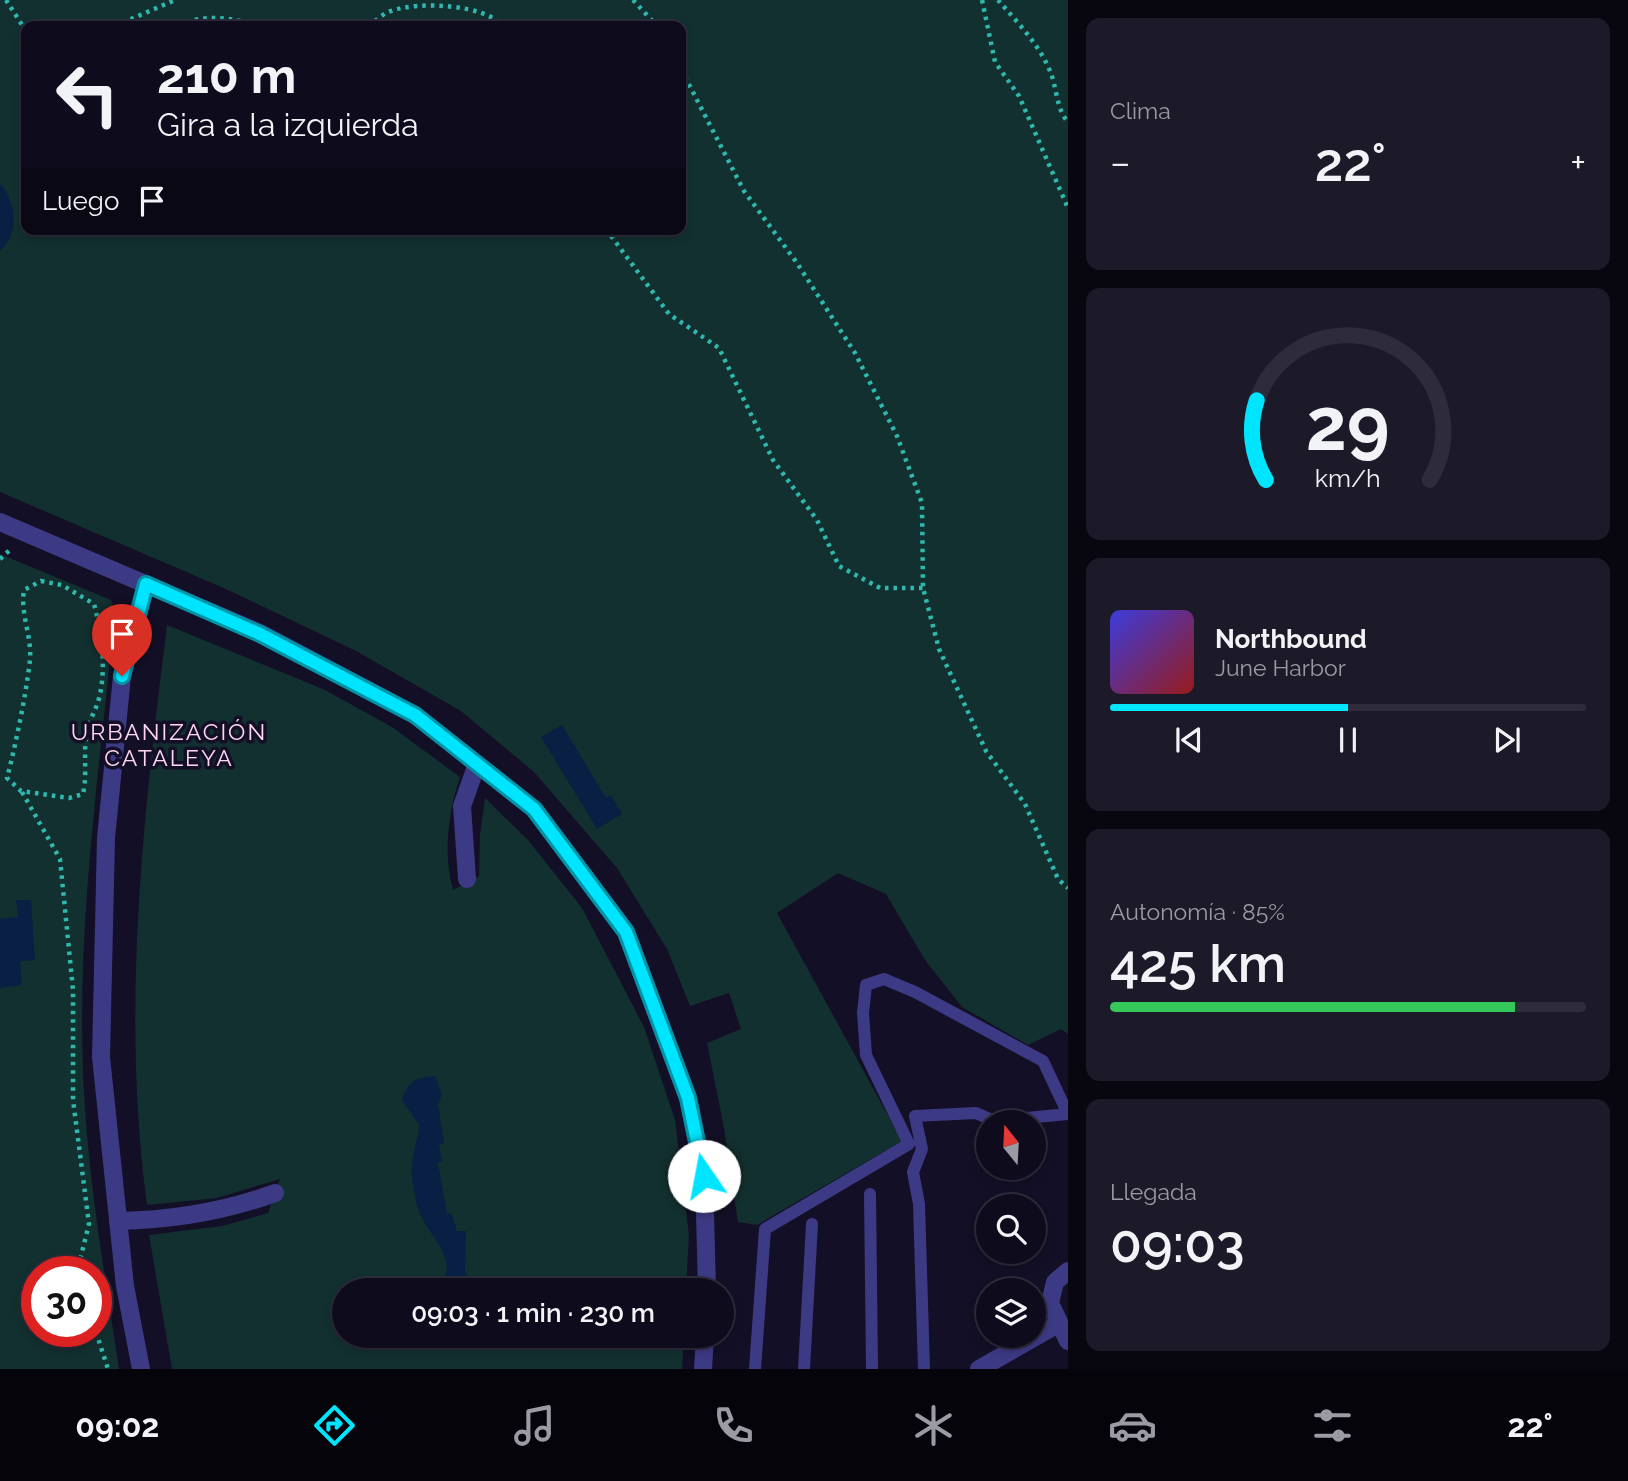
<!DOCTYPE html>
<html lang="es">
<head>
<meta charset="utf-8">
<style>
	:root { --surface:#0e0b1c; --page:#1c1929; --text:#f1f3f6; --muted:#9b9ba3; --line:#2e2b3b; --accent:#00e5ff }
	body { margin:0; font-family:Raleway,sans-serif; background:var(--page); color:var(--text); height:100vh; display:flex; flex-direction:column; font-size:26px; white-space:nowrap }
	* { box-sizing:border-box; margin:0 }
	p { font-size:23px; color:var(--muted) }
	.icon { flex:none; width:38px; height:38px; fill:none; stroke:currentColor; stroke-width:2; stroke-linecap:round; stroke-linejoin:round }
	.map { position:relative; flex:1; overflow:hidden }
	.sheet { display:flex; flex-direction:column; gap:18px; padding:18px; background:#08060f; width:560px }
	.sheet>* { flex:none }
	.hud { position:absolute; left:21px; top:21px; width:665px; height:214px; border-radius:14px; box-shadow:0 4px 10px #0003,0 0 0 2px var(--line); background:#0e0b1c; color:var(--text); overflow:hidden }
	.needle { width:46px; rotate:342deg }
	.controls { position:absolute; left:976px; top:1110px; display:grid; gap:14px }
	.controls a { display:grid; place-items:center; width:70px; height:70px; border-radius:50%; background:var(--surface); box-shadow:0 4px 10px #0003,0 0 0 2px var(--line); font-size:35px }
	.speed { position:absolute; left:21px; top:1256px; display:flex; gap:14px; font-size:35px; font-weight:700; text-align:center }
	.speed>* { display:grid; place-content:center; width:91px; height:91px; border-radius:50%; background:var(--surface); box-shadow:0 4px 10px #0003,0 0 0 2px var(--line); line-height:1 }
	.speed .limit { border:10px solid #d22; background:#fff; color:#111 }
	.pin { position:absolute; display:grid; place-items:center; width:60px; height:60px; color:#fff; margin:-72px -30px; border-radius:50% 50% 50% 0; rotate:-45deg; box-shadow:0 0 7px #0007 }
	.pin .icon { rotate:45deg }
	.me { position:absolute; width:77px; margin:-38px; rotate:348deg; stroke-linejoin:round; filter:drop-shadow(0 0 5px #0008) }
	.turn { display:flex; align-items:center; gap:24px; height:147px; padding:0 21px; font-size:32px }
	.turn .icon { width:91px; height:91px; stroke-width:2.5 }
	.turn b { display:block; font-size:49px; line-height:60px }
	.then { display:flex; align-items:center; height:66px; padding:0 21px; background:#0003; gap:14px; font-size:26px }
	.big { font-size:52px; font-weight:600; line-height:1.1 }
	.sheet .tile { flex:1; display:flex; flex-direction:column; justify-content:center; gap:10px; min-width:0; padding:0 24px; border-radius:14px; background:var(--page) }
	.sheet .dial { align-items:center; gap:0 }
	.dial svg { height:182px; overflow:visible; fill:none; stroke:var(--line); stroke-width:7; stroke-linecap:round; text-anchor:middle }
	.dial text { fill:var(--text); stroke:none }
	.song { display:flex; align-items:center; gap:21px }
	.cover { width:84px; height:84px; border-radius:10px; background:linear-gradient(135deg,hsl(240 70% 55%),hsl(0 70% 35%)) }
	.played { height:7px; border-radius:4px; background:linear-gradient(90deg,var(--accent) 50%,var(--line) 50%) }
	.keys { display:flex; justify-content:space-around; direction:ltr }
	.heat { display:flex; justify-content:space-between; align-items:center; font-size:38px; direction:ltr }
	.charge { height:10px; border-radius:5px; background:linear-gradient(90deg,#34c759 85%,var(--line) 0) }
	.trip { position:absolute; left:332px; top:1278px; width:402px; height:70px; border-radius:35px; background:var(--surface); box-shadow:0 4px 10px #0003,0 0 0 2px var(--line); font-weight:600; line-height:70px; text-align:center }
	.dock { display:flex; height:112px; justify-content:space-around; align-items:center; background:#06040b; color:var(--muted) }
	.dock .icon { width:49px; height:49px }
	.dock .selected { color:var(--accent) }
	.dock b { font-size:32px; color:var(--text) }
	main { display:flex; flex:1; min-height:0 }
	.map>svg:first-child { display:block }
</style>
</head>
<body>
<main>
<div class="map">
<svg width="1068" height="1369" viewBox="0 0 1068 1369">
	<rect width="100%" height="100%" fill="#130f26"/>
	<g fill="#12302f" fill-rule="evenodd">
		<path d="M 0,0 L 1068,0 L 1068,1034 L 1061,1029 L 1028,1045 L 962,1007 L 925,960 L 886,894 L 838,873 L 777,913 L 902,1141 L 757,1225 L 738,1222 L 724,1128 L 707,1043 L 741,1029 L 729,993 L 690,1006 L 667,949 L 617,868 L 534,772 L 461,711 L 356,651 L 226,589 L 0,492 ZM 26,26 L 681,26 L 681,229 L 26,229 Z"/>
		<path d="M 0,554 L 111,600 L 115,610 C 100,769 75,930 84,1091 C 89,1185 105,1276 119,1369 L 0,1369 ZM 37,1272 L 96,1272 L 96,1332 L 37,1332 Z"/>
		<path d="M 167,625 L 325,690 L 392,727 L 460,777 C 448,813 443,854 453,890 L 479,876 L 480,835 L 485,798 L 528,840 L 582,908 L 644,1027 L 675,1120 L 689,1235 L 686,1290 L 345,1290 L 345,1335 L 684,1335 L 682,1369 L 172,1369 L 149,1235 L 222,1226 L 268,1213 L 280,1179 L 217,1198 L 147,1205 C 121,1011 143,818 167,625 Z"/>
	</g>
	<g fill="#0a1f44">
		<path d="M 0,184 C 16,200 20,236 0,250 Z"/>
		<path d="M 562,725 L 606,798 L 611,795 L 622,814 L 597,829 L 541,737 Z"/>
		<path d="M 16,900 L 31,900 L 35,960 L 20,961 L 22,985 L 0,988 L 0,919 L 18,917 Z"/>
		<path d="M 435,1076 L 442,1094 L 438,1104 L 444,1143 L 439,1144 L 442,1161 L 438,1163 L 447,1213 L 452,1214 L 457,1231 L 466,1231 L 465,1269 L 469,1290 L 436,1290 C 462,1264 434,1242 422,1218 C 416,1207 413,1187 412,1175 C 410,1158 418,1142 419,1125 L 402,1100 C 408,1081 415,1077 435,1076 Z"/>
	</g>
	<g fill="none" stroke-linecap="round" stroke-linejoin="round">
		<g stroke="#2fb8b0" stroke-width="4.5" stroke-dasharray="3.5 5" stroke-linecap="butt">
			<path d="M 6,0 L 26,31"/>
			<path d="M 633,0 L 657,26"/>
			<path d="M 982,0 L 995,62 L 1019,96 L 1068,208"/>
			<path d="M 998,0 C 1017,22 1039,44 1050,71 C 1057,87 1056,109 1068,122"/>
			<path d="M 115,26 L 175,0"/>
			<path d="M 179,26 C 206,11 239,21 268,26"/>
			<path d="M 368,26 C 375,22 383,13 391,11 C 418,1 484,4 503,26"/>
			<path d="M 681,69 L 744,191 L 797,263 L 855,353 L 897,436 L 922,503 L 923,588 L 939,649 L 986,751 L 1025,804 L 1058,879 L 1068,888"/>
			<path d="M 606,229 L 669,314 L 719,348 L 773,460 L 817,520 L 839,566 L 880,588 L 923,588"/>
			<path d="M 0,559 L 11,549"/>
			<path d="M 41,581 L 62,585 L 94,604 C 102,634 107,672 98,702 C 95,711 90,719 88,728 C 82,749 88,772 83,794 L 69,798 L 21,791 L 7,778 C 16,743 26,695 30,660 C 32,636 20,614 24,590 Z"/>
			<path d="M 22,792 L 60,859 L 73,990 L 73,1100 L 89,1224 L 77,1272"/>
			<path d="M 96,1332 L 108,1369"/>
		</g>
		<g stroke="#3d3a85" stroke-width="12">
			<path d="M 870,1194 L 872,1369"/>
			<path d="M 755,1369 L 765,1229 L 909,1144 L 866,1055 L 863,1013 L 866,985 L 884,979 L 915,992 L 1043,1061 L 1068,1114 L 994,1121 L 976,1113 L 915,1116 L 922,1149 L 913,1172 L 919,1204 L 924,1369"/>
			<path d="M 804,1369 L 812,1224"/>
		</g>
		<g stroke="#3d3a85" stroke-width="18">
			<path d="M 0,522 L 260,633 L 415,715 L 534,809 L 626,932 L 688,1098 L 704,1176 L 707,1290"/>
			<path d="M 467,879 L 462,806 L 477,764"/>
			<path d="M 118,1221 C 174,1220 223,1212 275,1193"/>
			<path d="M 1068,1271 L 1055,1282 L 1050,1303 L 1068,1341"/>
			<path d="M 141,1369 L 125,1286 L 101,1057 L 106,838 L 122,676 L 146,584"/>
			<path d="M 703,1369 L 705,1335"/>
			<path d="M 979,1369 L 1058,1324"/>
		</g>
	</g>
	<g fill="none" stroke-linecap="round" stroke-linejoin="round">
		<g stroke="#0095a6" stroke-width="18">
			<path id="route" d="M 122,676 L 146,584 L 260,634 L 415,715 L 534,809 L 626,932 L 688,1098 L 704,1176"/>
		</g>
		<use href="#route" stroke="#00e5ff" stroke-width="12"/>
	</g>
	<g text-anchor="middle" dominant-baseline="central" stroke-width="7" stroke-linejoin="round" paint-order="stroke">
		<g font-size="23" letter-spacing="2" fill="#ffd6f0" stroke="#130f26">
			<text x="169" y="731">URBANIZACIÓN<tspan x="169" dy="26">CATALEYA</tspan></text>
		</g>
	</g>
</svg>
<div class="controls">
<a><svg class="needle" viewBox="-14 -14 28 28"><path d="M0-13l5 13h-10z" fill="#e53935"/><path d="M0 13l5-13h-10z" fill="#9b9ba3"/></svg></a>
<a><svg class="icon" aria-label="search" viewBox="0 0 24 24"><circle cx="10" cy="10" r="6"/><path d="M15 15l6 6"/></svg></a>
<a><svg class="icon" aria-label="layers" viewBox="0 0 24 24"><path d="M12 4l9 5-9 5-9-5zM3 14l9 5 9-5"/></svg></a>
</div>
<div class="speed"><div class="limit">30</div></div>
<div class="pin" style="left:122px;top:676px;background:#d93025"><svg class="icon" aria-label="arrive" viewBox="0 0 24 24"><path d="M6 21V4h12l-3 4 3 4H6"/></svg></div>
<svg class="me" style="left:704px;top:1176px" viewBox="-20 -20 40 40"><circle r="19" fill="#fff"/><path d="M0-13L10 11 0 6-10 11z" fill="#00e5ff"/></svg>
<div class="trip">09:03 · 1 min · 230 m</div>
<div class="hud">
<div class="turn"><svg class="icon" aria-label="left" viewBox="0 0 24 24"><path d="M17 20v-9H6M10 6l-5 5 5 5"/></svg><div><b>210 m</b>Gira a la izquierda</div></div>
<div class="then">Luego<svg class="icon" aria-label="arrive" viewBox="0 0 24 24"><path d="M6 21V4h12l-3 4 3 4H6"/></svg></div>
</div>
</div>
<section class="sheet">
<div class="tile"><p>Clima</p>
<div class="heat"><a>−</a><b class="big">22°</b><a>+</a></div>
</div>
<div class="tile dial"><svg viewBox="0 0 100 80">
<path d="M14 69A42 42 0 1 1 86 69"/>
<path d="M14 69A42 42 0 0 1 10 34" stroke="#00e5ff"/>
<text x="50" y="56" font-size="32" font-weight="700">29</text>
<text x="50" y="72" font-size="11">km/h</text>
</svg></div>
<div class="tile">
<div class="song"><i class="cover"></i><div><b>Northbound</b><p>June Harbor</p></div></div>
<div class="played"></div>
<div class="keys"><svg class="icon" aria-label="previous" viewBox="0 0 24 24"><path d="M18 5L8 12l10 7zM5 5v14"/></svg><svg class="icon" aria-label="pause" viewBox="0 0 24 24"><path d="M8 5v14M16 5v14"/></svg><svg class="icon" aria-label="next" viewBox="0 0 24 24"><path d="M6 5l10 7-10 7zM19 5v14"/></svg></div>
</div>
<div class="tile"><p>Autonomía · 85%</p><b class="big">425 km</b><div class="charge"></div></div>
<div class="tile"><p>Llegada</p><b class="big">09:03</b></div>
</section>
</main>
<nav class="dock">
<b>09:02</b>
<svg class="icon selected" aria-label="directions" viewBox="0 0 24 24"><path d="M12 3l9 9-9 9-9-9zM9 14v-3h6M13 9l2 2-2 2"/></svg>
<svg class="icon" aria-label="music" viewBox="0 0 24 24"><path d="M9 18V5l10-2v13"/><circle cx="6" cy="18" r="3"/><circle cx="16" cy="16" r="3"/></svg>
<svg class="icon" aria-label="phone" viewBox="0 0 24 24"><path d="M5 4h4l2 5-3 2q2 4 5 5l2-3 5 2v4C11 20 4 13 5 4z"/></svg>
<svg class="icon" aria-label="climate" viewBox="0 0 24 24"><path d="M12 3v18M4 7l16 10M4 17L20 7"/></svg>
<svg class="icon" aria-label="car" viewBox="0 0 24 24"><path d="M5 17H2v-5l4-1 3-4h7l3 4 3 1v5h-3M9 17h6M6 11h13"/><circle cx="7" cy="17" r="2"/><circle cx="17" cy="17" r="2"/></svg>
<svg class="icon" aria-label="filters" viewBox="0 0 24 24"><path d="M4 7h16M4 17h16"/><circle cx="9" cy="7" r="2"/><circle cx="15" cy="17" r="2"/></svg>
<b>22°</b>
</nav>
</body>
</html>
